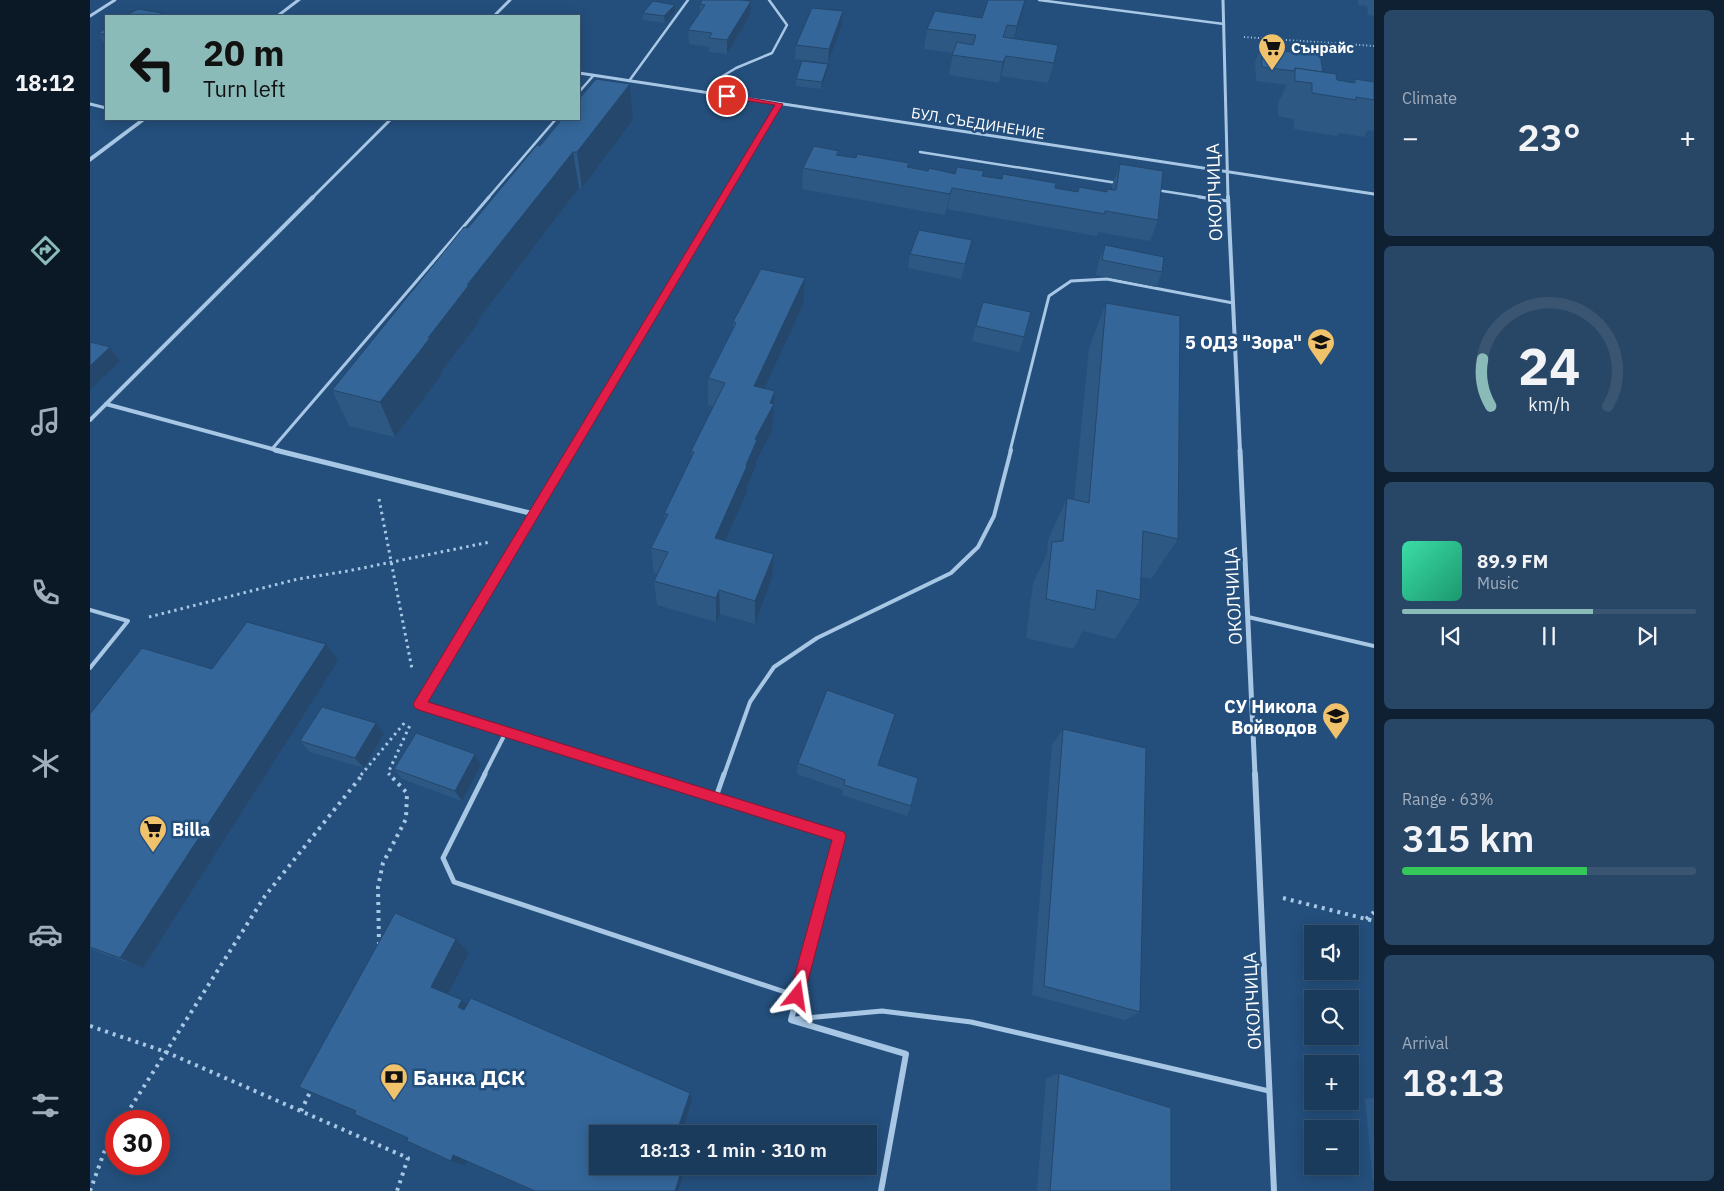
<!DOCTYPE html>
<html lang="en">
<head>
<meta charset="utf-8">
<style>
	:root { --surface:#1b3b5d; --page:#284666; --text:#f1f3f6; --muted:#a0adbc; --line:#395572; --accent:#8bbbb9 }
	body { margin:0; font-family:"IBM Plex Sans",sans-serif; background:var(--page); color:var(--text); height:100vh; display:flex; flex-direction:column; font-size:19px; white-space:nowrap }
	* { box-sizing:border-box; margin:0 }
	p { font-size:16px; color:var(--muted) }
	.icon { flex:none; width:28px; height:28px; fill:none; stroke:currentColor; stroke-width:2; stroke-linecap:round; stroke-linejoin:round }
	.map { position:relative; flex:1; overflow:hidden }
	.panel { display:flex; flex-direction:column; gap:10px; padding:10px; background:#0f2033; width:350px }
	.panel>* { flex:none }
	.guide { position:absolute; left:15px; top:15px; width:475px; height:105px; border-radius:0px; box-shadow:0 2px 12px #0003,0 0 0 1px var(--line); background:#8bbbb9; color:#111; overflow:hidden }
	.buttons { position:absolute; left:1214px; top:925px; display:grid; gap:10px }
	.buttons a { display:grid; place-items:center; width:55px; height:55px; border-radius:0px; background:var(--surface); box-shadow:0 2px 12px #0003,0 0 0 1px var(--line); font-size:25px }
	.speed { position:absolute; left:15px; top:1110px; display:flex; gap:10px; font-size:25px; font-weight:700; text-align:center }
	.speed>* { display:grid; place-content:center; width:65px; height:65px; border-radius:50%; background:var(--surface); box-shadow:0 2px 12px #0003,0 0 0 1px var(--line); line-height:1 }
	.speed .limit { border:8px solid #d22; background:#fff; color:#111 }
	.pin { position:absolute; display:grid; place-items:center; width:42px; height:42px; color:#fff; margin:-21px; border:2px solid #fff; border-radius:50%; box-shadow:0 1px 5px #0007 }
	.me { position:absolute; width:55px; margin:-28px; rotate:15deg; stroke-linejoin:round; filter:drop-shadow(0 0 4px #0008) }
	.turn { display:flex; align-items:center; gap:18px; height:105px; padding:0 15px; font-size:22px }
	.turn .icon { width:65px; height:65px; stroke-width:2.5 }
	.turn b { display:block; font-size:35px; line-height:42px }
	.big { font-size:38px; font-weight:600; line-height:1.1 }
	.panel .card { flex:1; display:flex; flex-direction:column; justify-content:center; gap:8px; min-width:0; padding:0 18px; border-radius:8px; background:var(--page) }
	.panel .dial { align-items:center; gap:0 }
	.dial svg { height:130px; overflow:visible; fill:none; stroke:var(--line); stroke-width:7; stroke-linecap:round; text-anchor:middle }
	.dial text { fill:var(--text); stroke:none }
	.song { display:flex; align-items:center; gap:15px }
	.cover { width:60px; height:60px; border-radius:8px; background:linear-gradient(135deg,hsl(160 70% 55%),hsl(160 70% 35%)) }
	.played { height:5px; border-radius:2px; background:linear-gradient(90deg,var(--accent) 65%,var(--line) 65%) }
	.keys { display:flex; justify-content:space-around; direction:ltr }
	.heat { display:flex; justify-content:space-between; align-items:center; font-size:28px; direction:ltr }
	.charge { height:8px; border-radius:4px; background:linear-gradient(90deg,#34c759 63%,var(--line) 0) }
	.trip { position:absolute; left:499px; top:1125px; width:288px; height:50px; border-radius:0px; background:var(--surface); box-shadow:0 2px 12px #0003,0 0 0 1px var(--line); font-weight:600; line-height:50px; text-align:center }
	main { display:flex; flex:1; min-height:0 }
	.dock { display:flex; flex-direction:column; width:90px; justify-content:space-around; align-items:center; background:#0b1825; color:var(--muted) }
	.dock .icon { width:35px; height:35px }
	.dock .active { color:var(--accent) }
	.dock b { font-size:22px; color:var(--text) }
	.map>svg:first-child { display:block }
</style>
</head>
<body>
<main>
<nav class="dock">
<b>18:12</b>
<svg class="icon active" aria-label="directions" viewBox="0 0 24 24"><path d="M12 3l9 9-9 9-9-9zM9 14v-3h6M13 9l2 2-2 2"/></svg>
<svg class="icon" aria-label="music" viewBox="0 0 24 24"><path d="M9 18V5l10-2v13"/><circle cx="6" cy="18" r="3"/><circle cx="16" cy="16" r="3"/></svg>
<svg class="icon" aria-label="phone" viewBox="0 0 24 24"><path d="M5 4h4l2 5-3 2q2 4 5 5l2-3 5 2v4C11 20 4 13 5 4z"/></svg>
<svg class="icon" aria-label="climate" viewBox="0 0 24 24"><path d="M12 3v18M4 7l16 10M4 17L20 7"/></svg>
<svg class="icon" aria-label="car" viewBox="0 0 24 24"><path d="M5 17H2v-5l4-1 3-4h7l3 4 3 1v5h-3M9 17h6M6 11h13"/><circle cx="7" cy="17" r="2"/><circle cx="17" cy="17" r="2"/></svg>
<svg class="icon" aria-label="filters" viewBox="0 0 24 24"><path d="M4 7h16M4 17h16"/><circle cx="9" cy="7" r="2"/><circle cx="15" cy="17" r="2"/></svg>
</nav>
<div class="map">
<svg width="1284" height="1191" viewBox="0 0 1284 1191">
	<rect width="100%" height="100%" fill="#244f7c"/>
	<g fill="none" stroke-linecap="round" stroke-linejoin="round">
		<path stroke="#a7c7e5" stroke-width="2" stroke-dasharray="1 2.5" stroke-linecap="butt" d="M 1154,37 L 1284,46"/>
		<g stroke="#a7c7e5" stroke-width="3" stroke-dasharray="2.5 4" stroke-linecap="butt">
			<path d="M 289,499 L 322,669"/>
			<path d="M 59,617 L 208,579 L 258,571 L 400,542"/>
			<path d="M 271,775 L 316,721"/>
			<path d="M 300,775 L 298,773 L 321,723"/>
		</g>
		<g stroke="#a7c7e5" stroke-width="4" stroke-dasharray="3 5" stroke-linecap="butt">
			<path d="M 1193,898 L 1284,921"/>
			<path d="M 1276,919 L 1284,912"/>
			<path d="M 289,945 L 288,887 L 293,863 L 316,819 L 317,793 L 299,774"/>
			<path d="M 0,1026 L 76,1052 L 318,1158 L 307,1191"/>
			<path d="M 211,1111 L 222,1088"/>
			<path d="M 32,1121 L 175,896 L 273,774"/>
			<path d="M 0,1191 L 16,1147 L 26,1131"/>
		</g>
		<g stroke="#a7c7e5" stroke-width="2.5">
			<path d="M 949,0 L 1134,24"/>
			<path d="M 539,81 L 598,0"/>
			<path d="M 489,92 L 503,76"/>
			<path d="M 619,93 L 628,79 L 646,68 L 682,53 L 697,25 L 679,0"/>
			<path d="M 830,152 L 1027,183"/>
			<path d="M 1066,190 L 1118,198"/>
			<path d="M 398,198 L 466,119"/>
		</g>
		<g stroke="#a7c7e5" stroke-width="3">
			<path d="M 1109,197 L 1138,201"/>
			<path d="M 182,449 L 399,197"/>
			<path d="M 920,451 L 959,296 L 981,281 L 1017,279 L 1143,303"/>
		</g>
		<g stroke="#a7c7e5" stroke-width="4">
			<path d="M 0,610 L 38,621 L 0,668"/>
			<path d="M 1158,617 L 1284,646"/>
			<path d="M 394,775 L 416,732"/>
			<path d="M 634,775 L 660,702 L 684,667 L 727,638 L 861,573 L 888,547 L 904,516 L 921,450"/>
		</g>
		<g stroke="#a7c7e5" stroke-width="5">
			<path d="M 395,774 L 353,858 L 364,882 L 707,996"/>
			<path d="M 626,797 L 634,774"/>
			<path d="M 705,1019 L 792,1011 L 881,1022 L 1179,1091"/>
		</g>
		<g stroke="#a7c7e5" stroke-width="3">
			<path d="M 1133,0 L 1138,198"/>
			<path d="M 0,16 L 25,0"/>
			<path d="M 404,16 L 420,0"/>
			<path d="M 489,73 L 1284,194"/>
			<path d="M 0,104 L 16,108"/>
			<path d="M 222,198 L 301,119"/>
			<path d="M 634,198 L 690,104"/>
		</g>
		<g stroke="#a7c7e5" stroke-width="4">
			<path d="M 1138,197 L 1150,451"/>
			<path d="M 16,404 L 190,451"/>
			<path d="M 0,420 L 223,197"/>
			<path d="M 481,451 L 634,197"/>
		</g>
		<g stroke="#a7c7e5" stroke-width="5">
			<path d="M 185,450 L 444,514"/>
			<path d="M 482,450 L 329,704 L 557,775"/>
			<path d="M 1150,450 L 1165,775"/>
		</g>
		<g stroke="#a7c7e5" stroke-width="6">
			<path d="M 553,774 L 750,836 L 701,1020 L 816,1054 L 791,1191"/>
			<path d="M 1165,774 L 1184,1191"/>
		</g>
		<g fill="#a7c7e5" fill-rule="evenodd">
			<path d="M 206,0 L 211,0 L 190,16 L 185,16 Z"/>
			<path d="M 51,119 L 57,119 L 0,162 L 0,157 Z"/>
		</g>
	</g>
	<g fill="#2d5884">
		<path d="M 935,0 L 924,39 L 964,63 L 958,83 L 911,76 L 909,83 L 859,75 L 863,53 L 834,49 L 837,29 L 892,18 Z"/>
		<path d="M 1268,0 L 1284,0 L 1284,16 L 1278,15 L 1277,6 L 1268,5 Z"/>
		<path d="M 661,1 L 660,15 L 637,54 L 619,52 L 619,47 L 599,44 L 598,30 L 610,13 L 610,4 Z"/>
		<path d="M 585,11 L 575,23 L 553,20 L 553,13 Z"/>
		<path d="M 753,11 L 752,25 L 738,63 L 705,59 L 706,45 Z"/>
		<path d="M 16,28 L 16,47 L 8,33 Z"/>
		<path d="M 1171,48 L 1208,53 L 1209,51 L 1233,72 L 1247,80 L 1263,83 L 1265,79 L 1284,82 L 1284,131 L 1278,130 L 1274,137 L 1248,133 L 1247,136 L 1204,129 L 1204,119 L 1188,116 L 1188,103 L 1197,85 L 1166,81 L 1165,62 Z"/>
		<path d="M 737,71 L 731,89 L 706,86 L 706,79 Z"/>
		<path d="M 540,84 L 543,120 L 492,188 L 489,188 L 388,320 L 389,322 L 351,372 L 352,374 L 305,437 L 259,426 L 242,390 L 378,228 L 450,146 Z"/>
		<path d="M 749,151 L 748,155 L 818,167 L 865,174 L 892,176 L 987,192 L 989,187 L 1016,191 L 1017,189 L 1022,190 L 1022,185 L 1030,164 L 1068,220 L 1060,241 L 1008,232 L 1007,236 L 857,209 L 855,215 L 712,189 L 713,168 Z"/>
		<path d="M 1015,245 L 1072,272 L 1066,287 L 1006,275 L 1009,260 Z"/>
		<path d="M 820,254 L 878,254 L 871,279 L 818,268 Z"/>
		<path d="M 1016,303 L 1088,539 L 1061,579 L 1051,577 L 1050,600 L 1025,639 L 993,631 L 983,649 L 936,638 L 943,583 L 957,554 L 958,540 L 977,498 L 984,500 L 999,348 Z"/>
		<path d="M 713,305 L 674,389 L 685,391 L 682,431 L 666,462 L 666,466 L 657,487 L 657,492 L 635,541 L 682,578 L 665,624 L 630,614 L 626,622 L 567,605 L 564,581 L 567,574 L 564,573 L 561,548 L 575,521 L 574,514 L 601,459 L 601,451 L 623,406 L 618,405 L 618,378 L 643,329 L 643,322 Z"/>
		<path d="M 886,326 L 934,337 L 929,352 L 882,341 Z"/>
		<path d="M 248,661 L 53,968 L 0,949 L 0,714 L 122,669 Z"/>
		<path d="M 973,729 L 1050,1012 L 1034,1020 L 942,995 L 962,745 Z"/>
		<path d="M 294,734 L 274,768 L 220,752 L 210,741 Z"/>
		<path d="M 385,754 L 391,765 L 372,801 L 312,779 L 304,769 Z"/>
		<path d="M 708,763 L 788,765 L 821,806 L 817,816 L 752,795 L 753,790 L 707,774 Z"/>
		<path d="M 969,1073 L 1081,1191 L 947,1191 L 956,1079 Z"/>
		<path d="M 1284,1098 L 1284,1182 L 1283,1182 L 1275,1099 Z"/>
	</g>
	<g fill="#24476b">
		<path d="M 935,0 L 930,19 L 922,46 L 927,26 Z"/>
		<path d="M 661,1 L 660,15 L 637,54 L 637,40 Z"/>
		<path d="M 585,5 L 585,11 L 575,23 L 574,16 Z"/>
		<path d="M 753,11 L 752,25 L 738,63 L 739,49 Z"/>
		<path d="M 72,13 L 74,16 L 67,16 Z"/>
		<path d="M 916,56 L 911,76 L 909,83 L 913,62 Z"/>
		<path d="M 738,64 L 737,71 L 731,89 L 732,82 Z"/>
		<path d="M 540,84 L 543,120 L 492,188 L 487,152 Z"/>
		<path d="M 483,152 L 489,188 L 388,320 L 389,322 L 351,372 L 352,374 L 305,437 L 290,402 L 377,285 Z"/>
		<path d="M 862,188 L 857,209 L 855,215 L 860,194 Z"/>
		<path d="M 715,278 L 713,305 L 663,413 L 664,386 Z"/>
		<path d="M 20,347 L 30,361 L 0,390 L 0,366 Z"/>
		<path d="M 685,391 L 682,431 L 666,462 L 666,466 L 657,487 L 657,492 L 625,563 L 625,538 L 656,465 L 680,403 Z"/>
		<path d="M 684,554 L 682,578 L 665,624 L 665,601 Z"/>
		<path d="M 629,590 L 630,614 L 626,622 L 626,598 Z"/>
		<path d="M 236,644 L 248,661 L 53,968 L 30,958 Z"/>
		<path d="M 286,723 L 294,734 L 274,768 L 265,758 Z"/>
		<path d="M 385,754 L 391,765 L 372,801 L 365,791 Z"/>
		<path d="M 366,939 L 379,953 L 356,998 L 341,987 Z"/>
		<path d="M 372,1000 L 385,1011 L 381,1018 L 368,1007 Z"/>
		<path d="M 600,1093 L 602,1100 L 591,1134 L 586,1134 Z"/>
		<path d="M 363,1155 L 378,1158 L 375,1165 L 361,1161 Z"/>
		<path d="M 593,1166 L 596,1166 L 588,1191 L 585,1191 Z"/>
	</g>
	<g fill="#346699" stroke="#24476b">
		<path d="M 612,0 L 651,0 L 661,1 L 637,40 L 619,38 L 622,33 L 598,30 L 615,5 L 610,4 Z"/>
		<path d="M 898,0 L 935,0 L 927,26 L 917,25 L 913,37 L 968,45 L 964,63 L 916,56 L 913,62 L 862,55 L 867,42 L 883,45 L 886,35 L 837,29 L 845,11 L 892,18 Z"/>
		<path d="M 563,1 L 585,5 L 574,16 L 553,13 Z"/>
		<path d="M 722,8 L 753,11 L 739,49 L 706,45 Z"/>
		<path d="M 48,9 L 72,13 L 67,16 L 35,16 Z"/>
		<path d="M 16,28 L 16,35 L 8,33 Z"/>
		<path d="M 1171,48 L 1209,53 L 1209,51 L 1230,54 L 1233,72 L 1205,68 L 1204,71 L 1172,67 Z"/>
		<path d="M 712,61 L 738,64 L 732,82 L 706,79 Z"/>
		<path d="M 1205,68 L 1246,74 L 1247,80 L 1265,83 L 1265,79 L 1284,82 L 1284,100 L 1266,97 L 1266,100 L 1222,93 L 1222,83 L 1205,81 Z"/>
		<path d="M 506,79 L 540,84 L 487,152 L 483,152 L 377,285 L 379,285 L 338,338 L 340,338 L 290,402 L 242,390 L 374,227 L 378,228 L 447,145 L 450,146 L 472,119 L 489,119 L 489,99 Z"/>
		<path d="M 724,146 L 749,151 L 746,155 L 766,158 L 767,154 L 819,163 L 817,167 L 838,171 L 839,168 L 865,174 L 867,167 L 894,171 L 892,176 L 912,179 L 913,174 L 966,183 L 965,188 L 988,192 L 989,187 L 1017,192 L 1017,189 L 1026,190 L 1030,164 L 1073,171 L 1068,220 L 1015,211 L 1015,214 L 862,188 L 860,194 L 713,168 Z"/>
		<path d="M 829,230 L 882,240 L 875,264 L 820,254 Z"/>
		<path d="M 1015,245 L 1074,257 L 1072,272 L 1012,260 Z"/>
		<path d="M 671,269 L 715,278 L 664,386 L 685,391 L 680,403 L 684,404 L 665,439 L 667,440 L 656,465 L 657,466 L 625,538 L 684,554 L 665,601 L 629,590 L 626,598 L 564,581 L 578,552 L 561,548 L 578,514 L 574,514 L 604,452 L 601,451 L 635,383 L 618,378 L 646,323 L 643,322 Z"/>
		<path d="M 893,302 L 941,312 L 934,337 L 886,326 Z"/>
		<path d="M 1016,303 L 1090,316 L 1088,539 L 1053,531 L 1050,600 L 1007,590 L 1005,610 L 956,599 L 962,542 L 973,541 L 977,498 L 999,503 Z"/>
		<path d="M 0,342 L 20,347 L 0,366 Z"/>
		<path d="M 157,622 L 236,644 L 30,958 L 0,947 L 0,714 L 52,648 L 122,669 Z"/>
		<path d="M 737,690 L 805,714 L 788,765 L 828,778 L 821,806 L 754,785 L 755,780 L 708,763 Z"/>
		<path d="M 232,707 L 286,723 L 265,758 L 210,741 Z"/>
		<path d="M 973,729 L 1056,748 L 1050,1012 L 954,986 Z"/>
		<path d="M 326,733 L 385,754 L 365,791 L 304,769 Z"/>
		<path d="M 305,913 L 366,939 L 341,987 L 372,1000 L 368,1007 L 374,1010 L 381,998 L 600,1093 L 586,1134 L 508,1134 L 508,1166 L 593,1166 L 585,1191 L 445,1191 L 363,1155 L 361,1161 L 317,1141 L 318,1138 L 264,1114 L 266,1111 L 209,1087 Z"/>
		<path d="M 969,1073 L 1081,1108 L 1081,1191 L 960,1191 Z"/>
	</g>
	<path fill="#e11d48" stroke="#92132f" d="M 637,94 L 693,104 L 338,702 L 754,832 L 756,836 L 714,996 L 712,1002 L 707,1004 L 701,1002 L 699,996 L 742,840 L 329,710 L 325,708 L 323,704 L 685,105 L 634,97 L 633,96 Z"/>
	<defs>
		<g id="supermarket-pin" transform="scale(1.4375)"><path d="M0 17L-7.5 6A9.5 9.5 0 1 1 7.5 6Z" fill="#efc26b" stroke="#244f7c"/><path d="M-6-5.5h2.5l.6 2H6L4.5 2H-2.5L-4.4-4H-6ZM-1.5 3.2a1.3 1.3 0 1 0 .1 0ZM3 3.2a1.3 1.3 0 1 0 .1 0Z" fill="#111"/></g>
		<g id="school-pin" transform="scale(1.4375)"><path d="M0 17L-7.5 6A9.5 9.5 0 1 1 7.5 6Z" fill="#efc26b" stroke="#244f7c"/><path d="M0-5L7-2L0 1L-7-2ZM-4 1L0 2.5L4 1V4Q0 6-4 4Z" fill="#111"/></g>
		<g id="bank-pin" transform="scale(1.4375)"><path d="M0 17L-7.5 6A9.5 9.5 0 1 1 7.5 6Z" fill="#efc26b" stroke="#244f7c"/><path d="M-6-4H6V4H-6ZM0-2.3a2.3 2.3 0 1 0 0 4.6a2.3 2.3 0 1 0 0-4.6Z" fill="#111"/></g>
	</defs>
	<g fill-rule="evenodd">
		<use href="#supermarket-pin" x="1182" y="47"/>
		<use href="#school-pin" x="1231" y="342"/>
		<use href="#school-pin" x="1246" y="716"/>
		<use href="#supermarket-pin" x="63" y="829"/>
		<use href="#bank-pin" x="304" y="1077"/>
	</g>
	<g text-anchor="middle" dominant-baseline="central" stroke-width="5" stroke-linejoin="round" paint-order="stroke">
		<g font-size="15" font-weight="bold" fill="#fff" stroke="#244f7c" text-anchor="start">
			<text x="1201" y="47">Сънрайс</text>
		</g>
		<g font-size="15" fill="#fff" stroke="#244f7c">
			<text transform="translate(888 123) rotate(9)">БУЛ. СЪЕДИНЕНИЕ</text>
		</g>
		<g font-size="18" fill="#fff" stroke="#244f7c">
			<text transform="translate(1124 192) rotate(-92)">ОКОЛЧИЦА</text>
			<text transform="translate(1143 596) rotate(-93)">ОКОЛЧИЦА</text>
			<text transform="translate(1162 1001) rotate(-93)">ОКОЛЧИЦА</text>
		</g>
		<g font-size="18" font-weight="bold" fill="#fff" stroke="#244f7c" text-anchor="end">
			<text x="1212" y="342">5 ОДЗ "Зора"</text>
			<text x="1227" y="706">СУ Никола<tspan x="1227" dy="21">Войводов</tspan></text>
			<text x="82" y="829" text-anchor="start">Billa</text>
		</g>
		<g font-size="21" font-weight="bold" fill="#fff" stroke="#244f7c" text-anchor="start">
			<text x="323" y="1077">Банка ДСК</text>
		</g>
	</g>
</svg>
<div class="buttons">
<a><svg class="icon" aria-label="sound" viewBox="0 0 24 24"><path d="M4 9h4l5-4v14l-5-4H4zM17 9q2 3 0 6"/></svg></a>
<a><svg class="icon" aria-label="search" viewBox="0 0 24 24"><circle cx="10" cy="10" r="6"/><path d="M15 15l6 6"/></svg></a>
<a>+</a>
<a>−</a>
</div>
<div class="speed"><div class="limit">30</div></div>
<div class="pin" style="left:637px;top:96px;background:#d93025"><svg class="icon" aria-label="arrive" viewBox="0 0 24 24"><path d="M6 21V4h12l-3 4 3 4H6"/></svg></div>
<svg class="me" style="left:707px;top:996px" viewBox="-20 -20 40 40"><path d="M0-17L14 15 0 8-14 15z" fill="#e11d48" stroke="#fff" stroke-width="4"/></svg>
<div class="trip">18:13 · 1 min · 310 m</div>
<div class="guide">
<div class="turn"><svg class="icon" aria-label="left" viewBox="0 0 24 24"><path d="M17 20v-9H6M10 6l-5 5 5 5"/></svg><div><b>20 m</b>Turn left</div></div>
</div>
</div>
<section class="panel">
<div class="card"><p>Climate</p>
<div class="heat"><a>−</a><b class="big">23°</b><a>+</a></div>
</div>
<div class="card dial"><svg viewBox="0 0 100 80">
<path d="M14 69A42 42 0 1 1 86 69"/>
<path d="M14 69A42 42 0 0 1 9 40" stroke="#8bbbb9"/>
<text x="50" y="56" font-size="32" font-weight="700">24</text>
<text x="50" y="72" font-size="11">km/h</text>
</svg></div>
<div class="card">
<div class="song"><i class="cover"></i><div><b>89.9 FM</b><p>Music</p></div></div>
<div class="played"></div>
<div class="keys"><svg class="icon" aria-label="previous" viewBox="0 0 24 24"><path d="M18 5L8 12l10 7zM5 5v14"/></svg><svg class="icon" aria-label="pause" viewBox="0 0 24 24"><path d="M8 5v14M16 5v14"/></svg><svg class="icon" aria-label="next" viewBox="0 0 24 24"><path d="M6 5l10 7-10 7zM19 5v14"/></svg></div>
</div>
<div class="card"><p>Range · 63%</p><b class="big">315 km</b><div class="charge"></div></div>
<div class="card"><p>Arrival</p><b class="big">18:13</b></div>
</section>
</main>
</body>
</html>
